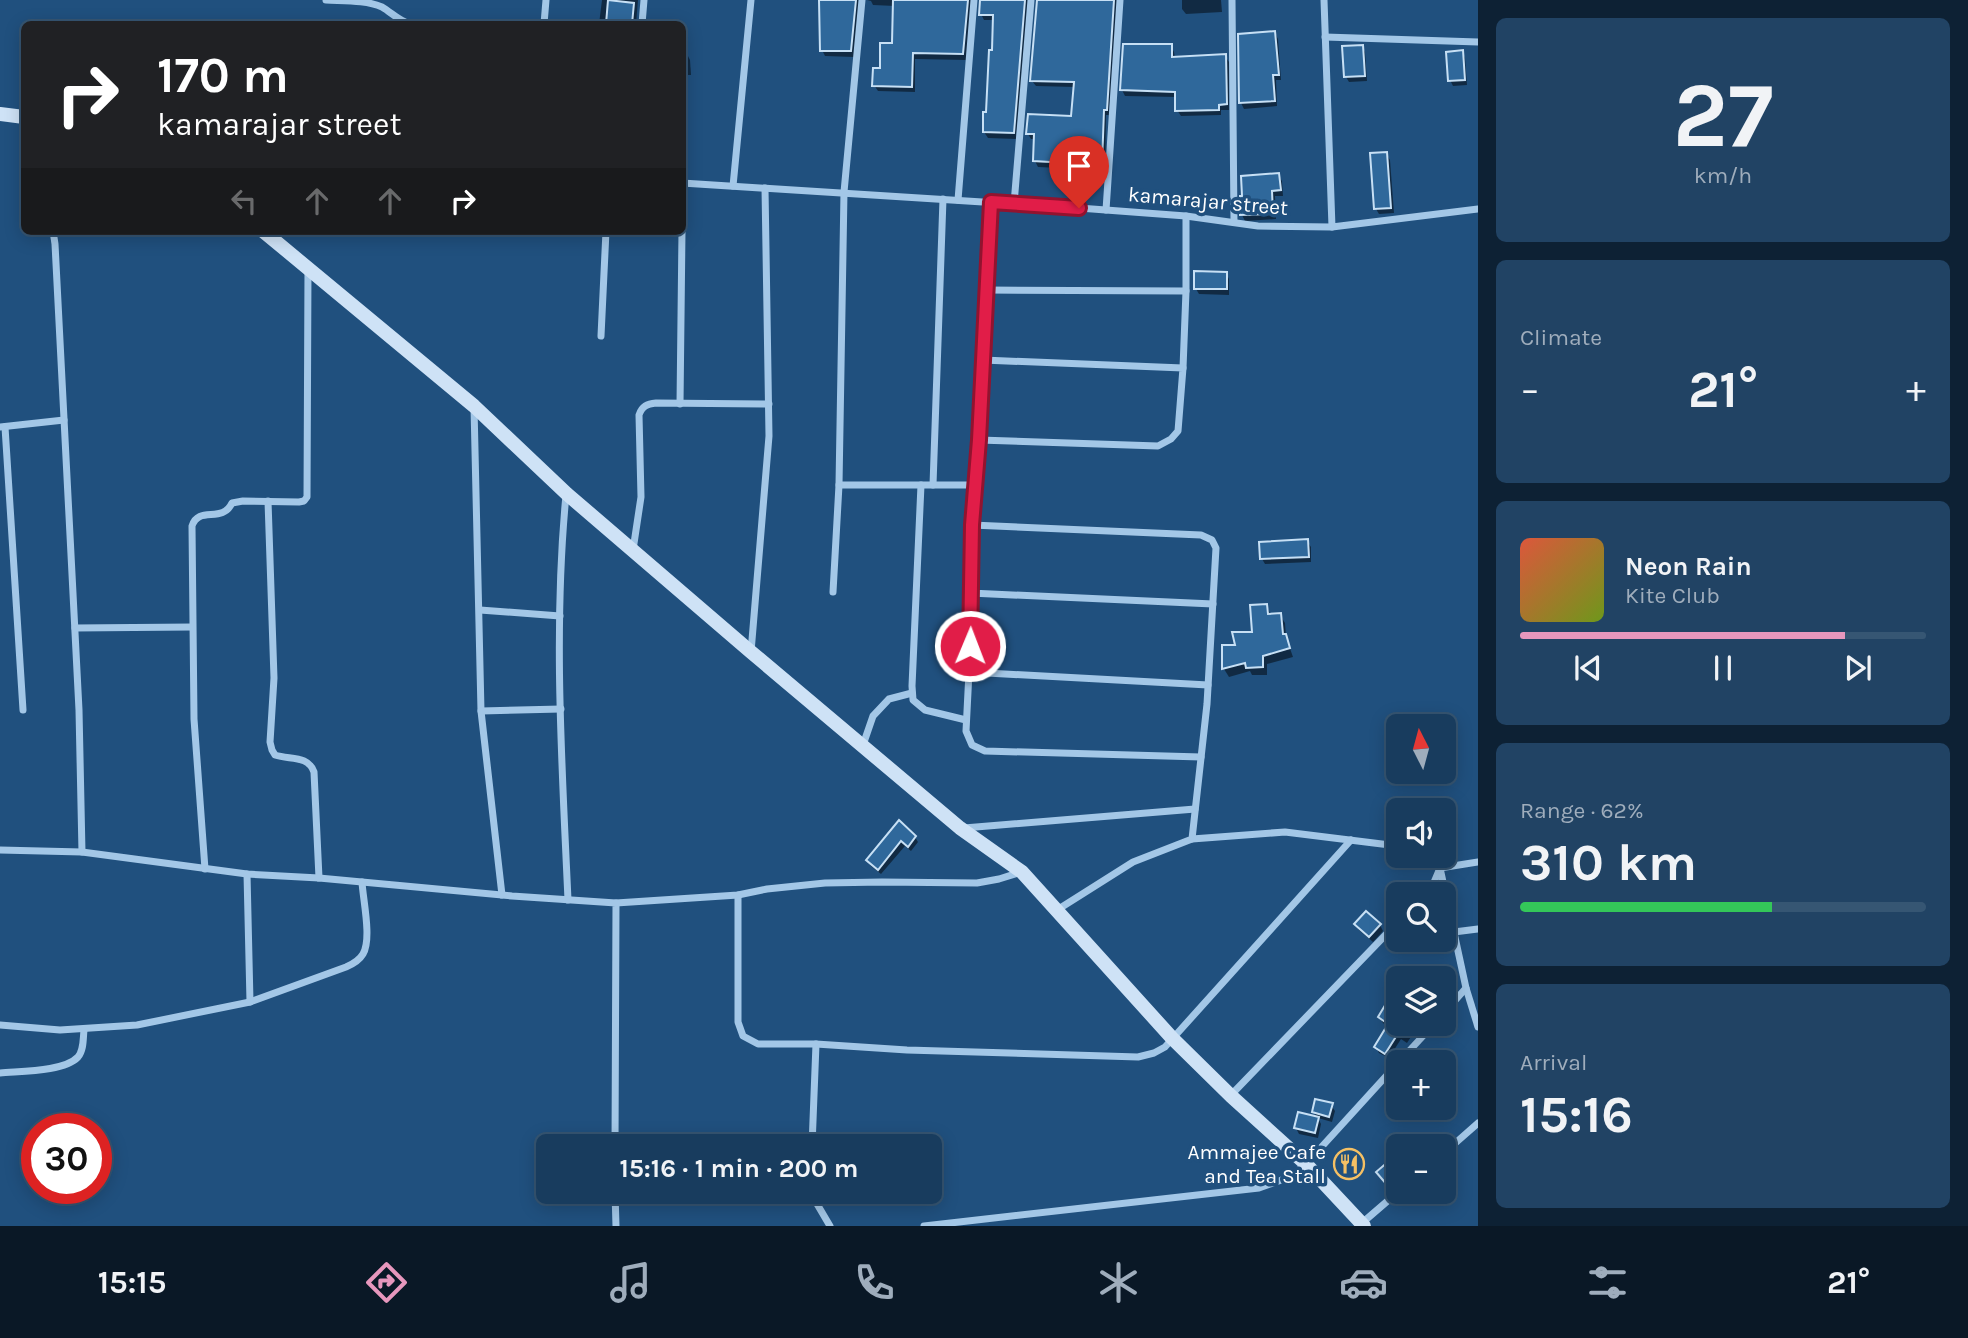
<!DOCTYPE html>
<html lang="en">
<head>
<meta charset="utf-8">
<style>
	:root { --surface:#183c5e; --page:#214364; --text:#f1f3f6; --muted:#9fadbc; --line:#365673; --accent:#e797bd }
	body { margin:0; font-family:Karla,sans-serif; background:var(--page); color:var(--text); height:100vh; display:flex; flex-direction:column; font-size:26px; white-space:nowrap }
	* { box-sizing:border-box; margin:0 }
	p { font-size:23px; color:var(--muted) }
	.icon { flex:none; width:38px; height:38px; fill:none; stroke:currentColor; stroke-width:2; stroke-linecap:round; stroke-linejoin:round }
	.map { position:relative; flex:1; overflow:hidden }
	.sheet { display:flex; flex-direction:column; gap:18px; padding:18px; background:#0d2134; width:490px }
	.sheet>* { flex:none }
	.hud { position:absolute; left:21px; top:21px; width:665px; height:214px; border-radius:10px; box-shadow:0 4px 18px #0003,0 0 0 2px var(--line); background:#202124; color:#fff; overflow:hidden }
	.needle { width:46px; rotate:354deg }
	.tools { position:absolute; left:1386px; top:714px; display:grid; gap:14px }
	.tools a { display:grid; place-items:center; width:70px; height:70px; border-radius:10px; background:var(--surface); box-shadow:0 4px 18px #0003,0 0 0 2px var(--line); font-size:35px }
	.speed { position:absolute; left:21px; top:1113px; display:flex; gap:14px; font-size:35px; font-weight:700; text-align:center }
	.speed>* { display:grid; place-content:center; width:91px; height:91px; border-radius:50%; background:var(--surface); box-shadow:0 4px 18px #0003,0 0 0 2px var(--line); line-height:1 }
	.speed .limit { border:10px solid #d22; background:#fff; color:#111 }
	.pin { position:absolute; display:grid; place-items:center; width:60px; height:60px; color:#fff; margin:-72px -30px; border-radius:50% 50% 50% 0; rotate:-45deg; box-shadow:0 0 7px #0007 }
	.pin .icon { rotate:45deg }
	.me { position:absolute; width:77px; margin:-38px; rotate:1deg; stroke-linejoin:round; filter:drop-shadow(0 0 5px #0008) }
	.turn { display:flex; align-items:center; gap:24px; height:147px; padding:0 21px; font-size:32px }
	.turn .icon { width:91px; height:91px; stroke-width:2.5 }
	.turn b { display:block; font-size:49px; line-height:60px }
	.lanes { display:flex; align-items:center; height:66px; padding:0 21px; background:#0003; justify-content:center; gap:35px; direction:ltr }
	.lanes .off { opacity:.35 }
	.big { font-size:52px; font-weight:700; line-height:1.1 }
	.sheet .card { flex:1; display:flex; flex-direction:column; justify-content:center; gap:10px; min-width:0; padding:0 24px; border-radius:10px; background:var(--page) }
	.sheet .dial { align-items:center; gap:0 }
	.dial b { font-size:91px; line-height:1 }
	.song { display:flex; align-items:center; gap:21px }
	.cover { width:84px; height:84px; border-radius:10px; background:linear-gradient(135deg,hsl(10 70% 55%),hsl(80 70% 35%)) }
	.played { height:7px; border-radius:4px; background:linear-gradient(90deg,var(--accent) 80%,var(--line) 80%) }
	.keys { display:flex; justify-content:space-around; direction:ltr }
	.heat { display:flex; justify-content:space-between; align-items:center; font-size:38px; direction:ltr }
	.charge { height:10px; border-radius:5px; background:linear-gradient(90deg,#34c759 62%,var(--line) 0) }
	.trip { position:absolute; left:536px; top:1134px; width:406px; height:70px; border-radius:10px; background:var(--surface); box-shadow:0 4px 18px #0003,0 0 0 2px var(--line); font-weight:700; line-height:70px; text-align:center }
	.menu { display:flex; height:112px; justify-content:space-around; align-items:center; background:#0a1826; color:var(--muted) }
	.menu .icon { width:49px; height:49px }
	.menu .on { color:var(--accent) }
	.menu b { font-size:32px; color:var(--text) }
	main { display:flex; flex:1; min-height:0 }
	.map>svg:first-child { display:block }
</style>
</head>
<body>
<main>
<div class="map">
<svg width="1478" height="1226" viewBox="0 0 1478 1226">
	<rect width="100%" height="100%" fill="#20507e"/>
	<g fill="#0007">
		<path d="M 602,0 L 638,0 L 636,24 L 599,24 Z"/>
		<path d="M 821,0 L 863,0 L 854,57 L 825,56 L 822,50 Z"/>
		<path d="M 867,0 L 975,0 L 966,60 L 915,59 L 915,92 L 878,91 L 874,85 L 894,45 L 895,6 L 873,5 L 871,1 Z"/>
		<path d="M 979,0 L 1037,0 L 1031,0 L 1016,139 L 988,138 L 984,132 L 994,51 L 995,20 L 984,20 L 981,14 L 982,1 Z"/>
		<path d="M 1039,0 L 1118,0 L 1109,115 L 1106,115 L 1105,170 L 1038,167 L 1035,161 L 1035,139 L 1031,139 L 1028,134 L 1072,117 L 1075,87 L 1036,86 L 1032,81 Z"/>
		<path d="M 1182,0 L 1221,0 L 1222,12 L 1186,14 L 1182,9 Z"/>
		<path d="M 1275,33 L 1278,39 L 1281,80 L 1276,80 L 1277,106 L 1244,109 L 1241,103 L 1240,36 Z"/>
		<path d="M 1171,46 L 1174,52 L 1175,58 L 1225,56 L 1229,62 L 1229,110 L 1221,110 L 1221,115 L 1181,116 L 1177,110 L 1177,97 L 1125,96 L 1122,90 Z"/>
		<path d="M 1362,47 L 1365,52 L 1367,81 L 1349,82 L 1346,77 Z"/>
		<path d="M 1462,52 L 1465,58 L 1467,85 L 1453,86 L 1450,80 Z"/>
		<path d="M 682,54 L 687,54 L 690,60 L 691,75 L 682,75 Z"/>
		<path d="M 1386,154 L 1390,160 L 1394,213 L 1379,214 L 1376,209 Z"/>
		<path d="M 1278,175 L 1282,181 L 1283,196 L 1275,196 L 1276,219 L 1245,221 L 1242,215 Z"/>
		<path d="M 1226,273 L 1229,279 L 1229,295 L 1199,294 L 1196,289 Z"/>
		<path d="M 1307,541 L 1311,547 L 1311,562 L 1265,564 L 1262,559 Z"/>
		<path d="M 1266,605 L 1271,615 L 1280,615 L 1285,623 L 1286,637 L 1293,657 L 1267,664 L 1267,675 L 1252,675 L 1250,671 L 1229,677 L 1224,669 L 1224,646 L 1238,646 L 1254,634 Z"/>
		<path d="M 900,822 L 915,837 L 918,842 L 911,851 L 905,846 L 881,874 L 871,866 L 868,861 Z"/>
		<path d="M 1444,915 L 1448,933 L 1444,936 Z"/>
		<path d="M 1356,924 L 1380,925 L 1383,931 L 1373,942 L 1359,930 Z"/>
		<path d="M 1388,1004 L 1398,1011 L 1398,1024 L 1416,1024 L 1418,1026 L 1407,1043 L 1401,1039 L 1389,1058 L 1379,1053 L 1376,1047 L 1388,1027 L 1383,1023 L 1380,1018 Z"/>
		<path d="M 1331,1105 L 1335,1111 L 1332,1122 L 1318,1118 L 1321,1124 L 1318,1138 L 1299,1134 L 1296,1128 L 1317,1118 L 1314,1112 Z"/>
		<path d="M 1388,1164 L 1398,1176 L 1398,1181 L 1390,1187 L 1379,1174 Z"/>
	</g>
	<g fill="#2f689b" stroke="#c7e0f5" stroke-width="2">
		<path d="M 608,0 L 634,3 L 632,24 L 606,24 Z"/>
		<path d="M 819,0 L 856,0 L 851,51 L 820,51 Z"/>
		<path d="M 893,0 L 968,0 L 963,54 L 913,53 L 912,87 L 872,86 L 873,68 L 880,68 L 880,43 L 892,43 Z"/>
		<path d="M 980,0 L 1025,0 L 1014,133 L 983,132 L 983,112 L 986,112 L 989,50 L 992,50 L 993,15 L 979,15 Z"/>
		<path d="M 1037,0 L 1114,0 L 1107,110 L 1104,110 L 1102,165 L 1033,161 L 1034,134 L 1026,134 L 1028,114 L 1071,116 L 1074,82 L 1030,81 Z"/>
		<path d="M 1275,31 L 1279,75 L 1273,75 L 1275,101 L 1239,103 L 1238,34 Z"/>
		<path d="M 1123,44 L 1172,44 L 1172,57 L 1226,54 L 1227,104 L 1219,105 L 1219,110 L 1175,111 L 1175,92 L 1120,90 Z"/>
		<path d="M 1363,45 L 1365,76 L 1344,77 L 1342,46 Z"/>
		<path d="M 1463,50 L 1465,80 L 1448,81 L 1446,52 Z"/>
		<path d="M 1387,152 L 1391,208 L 1374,209 L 1370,153 Z"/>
		<path d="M 1279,173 L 1281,190 L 1272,191 L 1273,214 L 1240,215 L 1240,196 L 1242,196 L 1241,176 Z"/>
		<path d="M 1194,271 L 1227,272 L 1227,289 L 1194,289 Z"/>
		<path d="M 1308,539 L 1309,557 L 1260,559 L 1259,542 Z"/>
		<path d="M 1267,604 L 1268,614 L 1281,613 L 1283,634 L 1286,634 L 1290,648 L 1263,656 L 1263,667 L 1246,668 L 1245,663 L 1222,669 L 1222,645 L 1235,645 L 1232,632 L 1252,632 L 1250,605 Z"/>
		<path d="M 899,820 L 916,836 L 908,847 L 901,841 L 878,870 L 866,860 Z"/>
		<path d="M 1366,911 L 1381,924 L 1369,937 L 1354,924 Z"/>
		<path d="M 1387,1002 L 1398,1007 L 1398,1024 L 1404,1024 L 1385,1054 L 1374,1047 L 1388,1024 L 1378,1017 Z"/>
		<path d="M 1315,1099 L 1333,1103 L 1329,1117 L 1312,1112 Z"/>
		<path d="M 1298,1112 L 1319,1117 L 1315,1133 L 1294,1128 Z"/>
		<path d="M 1389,1161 L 1398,1173 L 1398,1178 L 1388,1186 L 1376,1172 Z"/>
	</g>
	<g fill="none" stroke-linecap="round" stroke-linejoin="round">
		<g stroke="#a3c7e7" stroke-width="7">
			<path d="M 326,0 C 344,1 366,0 382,7 C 392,13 399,21 410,24"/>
			<path d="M 862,0 L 844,192 L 839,485 L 976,485"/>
			<path d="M 1232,0 L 1234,222"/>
			<path d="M 1324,0 L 1332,227"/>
			<path d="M 544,24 L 546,0"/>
			<path d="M 642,24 L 644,0"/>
			<path d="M 1325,37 L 1478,42"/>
			<path d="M 682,183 L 1079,208 L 1186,216 L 1258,226 L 1332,227 L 1478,209"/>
			<path d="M 733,186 L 751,0"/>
			<path d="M 958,200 L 974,0"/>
			<path d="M 991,202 L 979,440 L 972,525 L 1201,535 L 1212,540 L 1216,548 L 1207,704 L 1192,839 L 1133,862 L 1057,910"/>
			<path d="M 1014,204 L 1031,0"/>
			<path d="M 682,208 L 683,183"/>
			<path d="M 1106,210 L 1120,0"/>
			<path d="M 53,231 L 55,244 L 79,710 L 82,852"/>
			<path d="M 986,290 L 1186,291 L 1186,216"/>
			<path d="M 601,336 L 606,231"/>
			<path d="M 1183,368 L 1186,291"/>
			<path d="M 680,404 L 682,231"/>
			<path d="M 474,407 L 481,711 L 502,895"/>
			<path d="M 0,427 L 64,420"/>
			<path d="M 5,427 L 23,710"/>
			<path d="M 979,440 L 1158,446 L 1171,439 L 1178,431 L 1183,368 L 983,360"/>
			<path d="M 921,485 L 912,686 L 913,700 L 925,710 L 966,720"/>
			<path d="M 933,485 L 943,199"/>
			<path d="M 566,495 C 553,629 562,766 568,900"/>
			<path d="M 268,501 L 274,678 L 270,742 L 272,750 L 275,755 C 290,760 308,755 314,772 L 319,878"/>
			<path d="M 972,525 L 969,672 L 1208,685"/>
			<path d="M 633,550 L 641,497 L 639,415 C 642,406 647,404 656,403 L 769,404"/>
			<path d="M 833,592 L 839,485"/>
			<path d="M 970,593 L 1213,604"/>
			<path d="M 480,610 L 560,616"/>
			<path d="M 75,628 L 192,627"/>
			<path d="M 751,652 L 769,436 L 765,188"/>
			<path d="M 969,672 L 966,731 L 972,745 L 985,751 L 1201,757"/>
			<path d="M 481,711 L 561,709"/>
			<path d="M 863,745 L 873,716 L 889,699 L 912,693"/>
			<path d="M 964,828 L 1195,809"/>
			<path d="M 1192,839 L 1285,832 L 1398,846"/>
			<path d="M 0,850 L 82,852 L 247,874 L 319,878 L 512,896 L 616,903 L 615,1146"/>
			<path d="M 205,869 L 194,719 L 192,526 C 199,505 222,524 232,503 L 243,501 L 299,502 L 304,501 L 307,497 L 308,269"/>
			<path d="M 247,874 L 250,1002"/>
			<path d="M 1425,894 L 1432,887 L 1440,868 L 1432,856"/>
			<path d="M 738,895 L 738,1022 L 743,1036 L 758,1044 L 816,1044 L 907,1050 L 1138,1057 L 1154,1053 L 1165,1047 L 1351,840"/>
			<path d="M 616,903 L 738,895 L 767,889 L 825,883 L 882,882 L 977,883 L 999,879 L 1021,872"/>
			<path d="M 1454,932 L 1478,929"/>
			<path d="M 1466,988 L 1478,1027"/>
			<path d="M 1444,1013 L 1466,988 L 1440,868 L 1478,862"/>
			<path d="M 0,1025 L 60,1030 L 137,1025 L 250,1002 L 346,967 C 353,964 359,961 363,954 C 372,939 363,900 362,882"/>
			<path d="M 1399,1062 L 1434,1024"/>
			<path d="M 0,1073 C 19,1071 64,1072 78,1057 C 84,1050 83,1038 84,1030"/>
			<path d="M 1231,1095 L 1398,922"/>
			<path d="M 812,1146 L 816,1044"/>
			<path d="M 1444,1153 L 1478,1123"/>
			<path d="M 615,1192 L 616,1226"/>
			<path d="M 810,1192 L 830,1226"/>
			<path d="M 1362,1223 L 1398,1192"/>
			<path d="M 924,1226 L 1259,1188 L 1290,1177 L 1306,1164 L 1398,1063"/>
		</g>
		<g stroke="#cee2f6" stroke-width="14">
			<path d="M 0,114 L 24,117"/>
			<path d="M 263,231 L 474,406 L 567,494 L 751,652 L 960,828 L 1022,872 L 1172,1038 L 1231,1096 L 1306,1164 L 1364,1226"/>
		</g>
	</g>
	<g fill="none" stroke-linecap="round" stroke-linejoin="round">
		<g stroke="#92132f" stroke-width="18">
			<path id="route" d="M 970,646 L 972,525 L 979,440 L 991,202 L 1079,208"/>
		</g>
		<use href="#route" stroke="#e11d48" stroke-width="12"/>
	</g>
	<defs>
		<g id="restaurant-ring" transform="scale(1.575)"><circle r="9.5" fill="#20507e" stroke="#f5c064" stroke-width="1.5"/><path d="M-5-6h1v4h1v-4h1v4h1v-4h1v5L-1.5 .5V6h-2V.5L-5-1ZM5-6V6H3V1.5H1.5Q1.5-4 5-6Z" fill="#f5c064"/></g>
	</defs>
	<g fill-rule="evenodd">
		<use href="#restaurant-ring" x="1349" y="1164"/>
	</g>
	<g text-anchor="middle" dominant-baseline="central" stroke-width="7" stroke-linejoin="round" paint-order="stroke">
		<g font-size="21" fill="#fff" stroke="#20507e">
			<text transform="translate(1208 201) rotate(5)">kamarajar street</text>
		</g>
		<g font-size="21" fill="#fff" stroke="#20507e" text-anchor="end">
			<text x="1326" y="1152">Ammajee Cafe<tspan x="1326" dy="24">and Tea Stall</tspan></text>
		</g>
	</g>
</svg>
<div class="tools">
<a><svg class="needle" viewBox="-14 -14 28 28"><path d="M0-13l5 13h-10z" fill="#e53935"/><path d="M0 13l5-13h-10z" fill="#9fadbc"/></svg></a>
<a><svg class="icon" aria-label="sound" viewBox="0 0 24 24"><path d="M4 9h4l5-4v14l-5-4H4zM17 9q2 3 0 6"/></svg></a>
<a><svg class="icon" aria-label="search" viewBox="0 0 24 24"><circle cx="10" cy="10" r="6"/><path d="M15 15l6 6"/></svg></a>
<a><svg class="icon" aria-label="layers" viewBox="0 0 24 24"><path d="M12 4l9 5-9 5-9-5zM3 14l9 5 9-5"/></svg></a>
<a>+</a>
<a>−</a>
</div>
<div class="speed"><div class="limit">30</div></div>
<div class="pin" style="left:1079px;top:208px;background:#d93025"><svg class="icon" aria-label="arrive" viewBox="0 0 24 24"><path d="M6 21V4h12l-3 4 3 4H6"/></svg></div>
<svg class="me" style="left:970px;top:646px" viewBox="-20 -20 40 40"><circle r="17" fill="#e11d48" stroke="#fff" stroke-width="3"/><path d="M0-11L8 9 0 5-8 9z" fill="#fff"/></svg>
<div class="trip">15:16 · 1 min · 200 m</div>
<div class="hud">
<div class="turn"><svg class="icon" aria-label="right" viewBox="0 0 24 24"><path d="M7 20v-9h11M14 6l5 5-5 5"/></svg><div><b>170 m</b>kamarajar street</div></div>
<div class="lanes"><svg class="icon off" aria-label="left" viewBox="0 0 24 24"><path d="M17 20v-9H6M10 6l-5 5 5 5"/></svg><svg class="icon off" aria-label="ahead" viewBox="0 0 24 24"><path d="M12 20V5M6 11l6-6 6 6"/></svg><svg class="icon off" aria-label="ahead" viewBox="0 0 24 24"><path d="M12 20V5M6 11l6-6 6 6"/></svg><svg class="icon" aria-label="right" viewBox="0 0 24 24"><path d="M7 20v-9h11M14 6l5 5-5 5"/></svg></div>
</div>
</div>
<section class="sheet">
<div class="card dial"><b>27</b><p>km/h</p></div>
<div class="card"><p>Climate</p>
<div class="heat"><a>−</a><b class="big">21°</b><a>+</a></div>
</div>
<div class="card">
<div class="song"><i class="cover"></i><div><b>Neon Rain</b><p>Kite Club</p></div></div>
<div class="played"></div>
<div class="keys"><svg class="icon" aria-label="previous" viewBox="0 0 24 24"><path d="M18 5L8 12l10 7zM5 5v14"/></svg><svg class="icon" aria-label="pause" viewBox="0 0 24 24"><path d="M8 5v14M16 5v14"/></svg><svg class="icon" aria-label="next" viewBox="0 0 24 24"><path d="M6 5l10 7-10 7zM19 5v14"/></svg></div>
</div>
<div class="card"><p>Range · 62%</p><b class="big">310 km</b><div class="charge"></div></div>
<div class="card"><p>Arrival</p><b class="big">15:16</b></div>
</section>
</main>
<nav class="menu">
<b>15:15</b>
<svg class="icon on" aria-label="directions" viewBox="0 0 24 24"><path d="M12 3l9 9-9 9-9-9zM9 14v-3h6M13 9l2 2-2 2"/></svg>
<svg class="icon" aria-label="music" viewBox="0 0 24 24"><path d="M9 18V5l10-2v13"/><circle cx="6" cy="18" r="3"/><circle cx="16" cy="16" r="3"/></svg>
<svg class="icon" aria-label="phone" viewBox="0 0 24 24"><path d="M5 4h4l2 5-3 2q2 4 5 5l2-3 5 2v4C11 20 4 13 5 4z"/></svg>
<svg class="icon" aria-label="climate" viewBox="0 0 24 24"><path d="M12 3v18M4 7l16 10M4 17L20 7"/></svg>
<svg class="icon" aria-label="car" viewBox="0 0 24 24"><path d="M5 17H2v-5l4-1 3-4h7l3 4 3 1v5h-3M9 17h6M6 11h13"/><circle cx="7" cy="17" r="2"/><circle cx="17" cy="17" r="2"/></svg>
<svg class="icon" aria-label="filters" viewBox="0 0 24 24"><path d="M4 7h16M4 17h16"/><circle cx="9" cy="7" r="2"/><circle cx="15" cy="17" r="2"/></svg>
<b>21°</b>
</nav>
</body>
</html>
